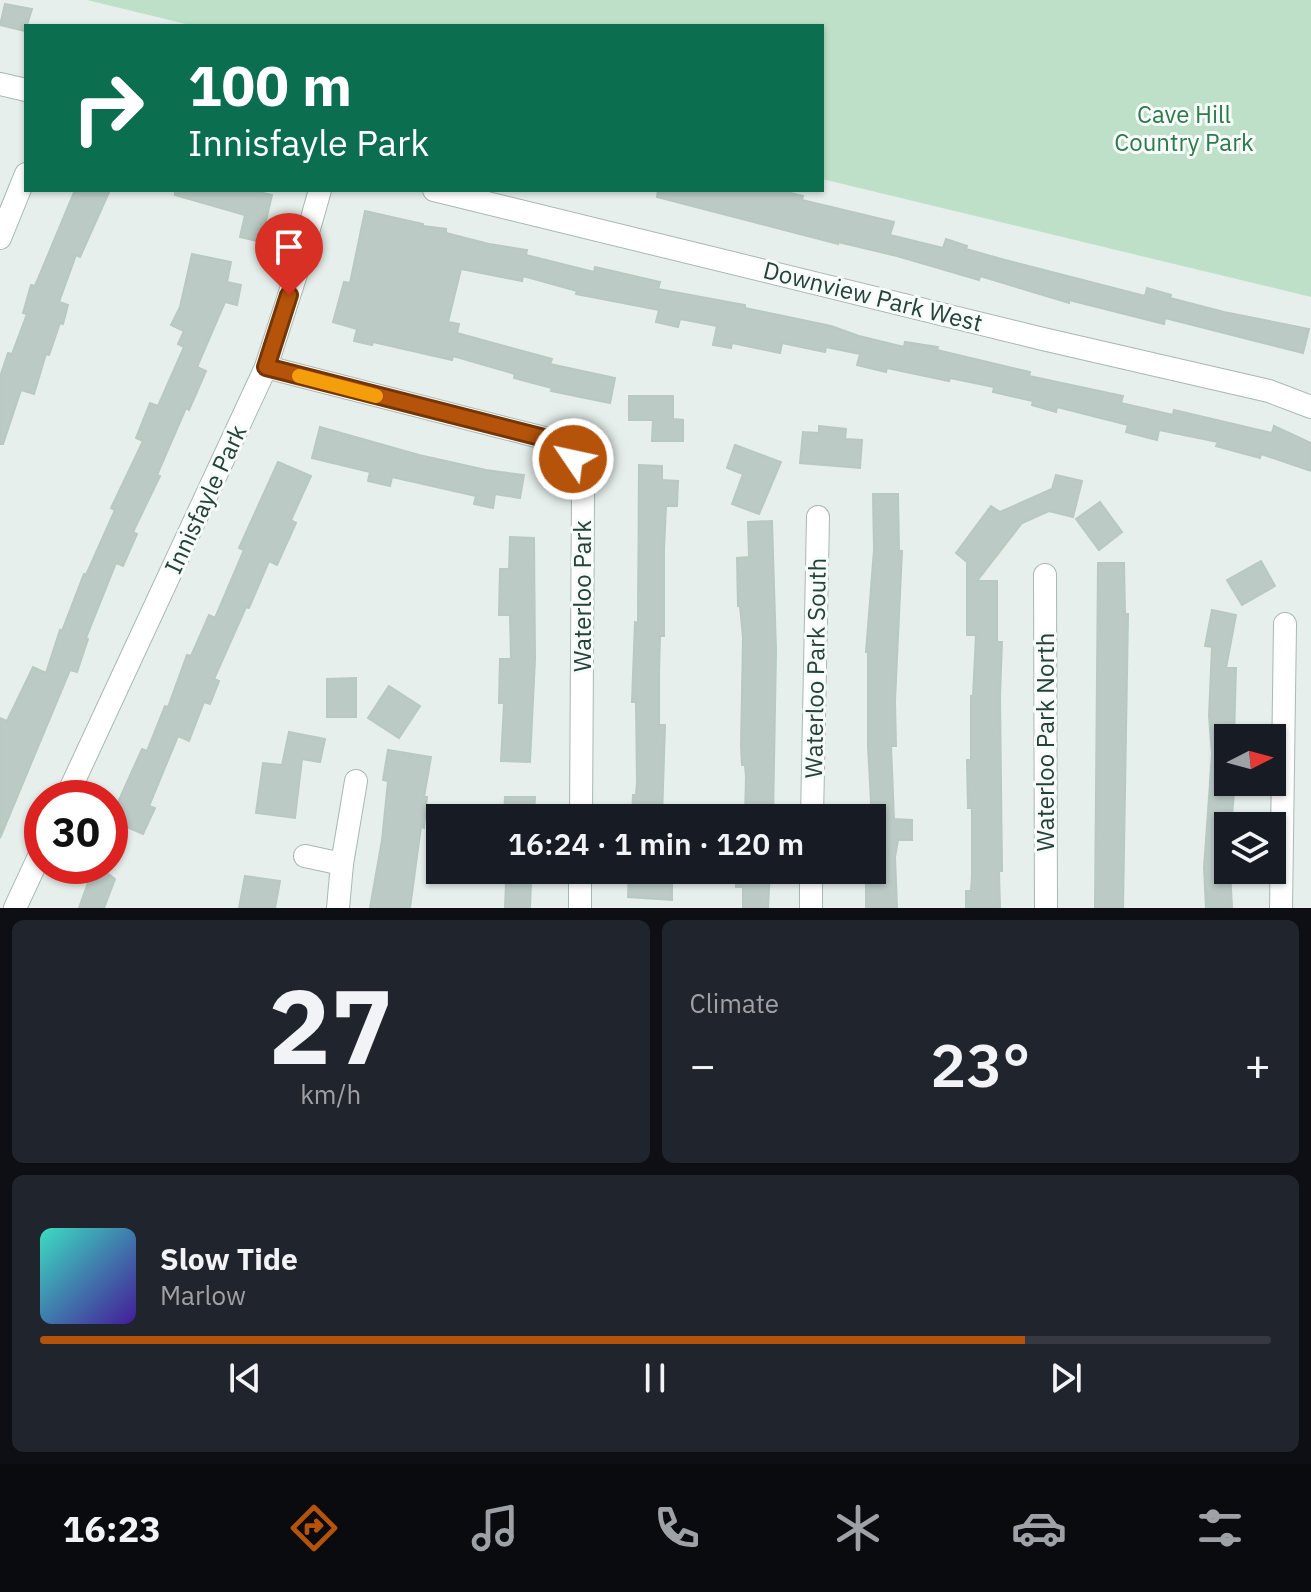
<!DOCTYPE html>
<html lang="en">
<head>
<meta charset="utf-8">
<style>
	:root { --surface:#171b24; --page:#20242c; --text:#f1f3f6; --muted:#9ea1a6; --line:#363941; --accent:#b45309 }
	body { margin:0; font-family:"IBM Plex Sans",sans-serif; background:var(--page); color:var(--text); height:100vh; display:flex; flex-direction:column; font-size:30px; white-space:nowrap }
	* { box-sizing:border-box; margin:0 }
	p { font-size:26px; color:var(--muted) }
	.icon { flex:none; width:44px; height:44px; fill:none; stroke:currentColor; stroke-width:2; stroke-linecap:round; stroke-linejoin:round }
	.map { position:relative; height:908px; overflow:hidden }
	.drawer { display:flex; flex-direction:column; gap:12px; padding:12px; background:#0d0f14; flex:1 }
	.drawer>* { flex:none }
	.guide { position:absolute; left:24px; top:24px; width:800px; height:168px; border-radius:0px; box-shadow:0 2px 6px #0004; background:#0b6e4f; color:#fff; overflow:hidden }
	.needle { width:52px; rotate:84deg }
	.fabs { position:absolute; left:1214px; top:724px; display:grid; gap:16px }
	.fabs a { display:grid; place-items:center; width:72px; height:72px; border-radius:0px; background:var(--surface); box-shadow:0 2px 6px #0004; font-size:40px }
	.speed { position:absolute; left:24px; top:780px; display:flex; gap:16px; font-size:40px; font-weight:700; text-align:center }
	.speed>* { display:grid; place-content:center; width:104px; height:104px; border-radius:50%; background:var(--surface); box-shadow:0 2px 6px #0004; line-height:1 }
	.speed .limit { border:12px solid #d22; background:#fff; color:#111 }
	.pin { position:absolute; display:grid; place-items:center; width:68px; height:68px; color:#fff; margin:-82px -34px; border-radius:50% 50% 50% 0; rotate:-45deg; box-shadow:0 0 8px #0007 }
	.pin .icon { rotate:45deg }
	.me { position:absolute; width:88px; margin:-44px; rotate:304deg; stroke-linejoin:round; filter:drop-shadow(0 0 6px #0008) }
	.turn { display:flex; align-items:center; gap:28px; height:168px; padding:0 32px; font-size:36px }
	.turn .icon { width:104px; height:104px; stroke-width:2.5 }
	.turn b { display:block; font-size:56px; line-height:68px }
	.big { font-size:60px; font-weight:600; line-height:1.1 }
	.drawer .widget { flex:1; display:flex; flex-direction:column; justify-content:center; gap:12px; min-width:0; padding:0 28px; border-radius:12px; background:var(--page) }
	.drawer .dial { align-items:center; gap:0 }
	.dial b { font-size:104px; line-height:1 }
	.song { display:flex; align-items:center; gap:24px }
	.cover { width:96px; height:96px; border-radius:12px; background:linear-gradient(135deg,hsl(170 70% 55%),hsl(260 70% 35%)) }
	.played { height:8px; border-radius:4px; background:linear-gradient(90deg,var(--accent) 80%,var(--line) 80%) }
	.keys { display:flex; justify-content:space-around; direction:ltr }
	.heat { display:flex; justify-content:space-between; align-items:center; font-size:44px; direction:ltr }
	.drawer .tiles { flex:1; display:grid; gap:12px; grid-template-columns:1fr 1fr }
	.widget:last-child { grid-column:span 2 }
	.trip { position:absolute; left:426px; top:804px; width:460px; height:80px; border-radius:0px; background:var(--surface); box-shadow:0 2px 6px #0004; font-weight:600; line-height:80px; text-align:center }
	.tabs { display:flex; height:128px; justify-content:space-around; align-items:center; background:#090b0e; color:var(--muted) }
	.tabs .icon { width:56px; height:56px }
	.tabs .on { color:var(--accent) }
	.tabs b { font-size:36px; color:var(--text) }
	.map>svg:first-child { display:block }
</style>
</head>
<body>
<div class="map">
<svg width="1311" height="908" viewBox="0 0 1311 908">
	<rect width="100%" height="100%" fill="#e6efeb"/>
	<path fill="#bfe0c8" d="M 87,0 L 1311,0 L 1311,297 L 822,179 L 822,26 L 194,26 Z"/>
	<g fill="#bbcac4" stroke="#b8c9c2" stroke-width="2">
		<path d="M 5,4 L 32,9 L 25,31 L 0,25 Z"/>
		<path d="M 75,190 L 110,190 L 80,257 L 76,255 L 59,302 L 68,305 L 63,324 L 60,323 L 49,355 L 46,354 L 34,394 L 21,390 L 3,444 L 0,444 L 0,377 L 8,353 L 12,354 L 27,314 L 23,313 L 31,285 L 35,286 Z"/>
		<path d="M 175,190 L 249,190 L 272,195 L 261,242 L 240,237 L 245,215 L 175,195 Z"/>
		<path d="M 658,190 L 778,190 L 803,196 L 802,200 L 894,222 L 890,235 L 943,248 L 946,239 L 967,246 L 966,249 L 1005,260 L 1145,296 L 1147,288 L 1171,295 L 1170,298 L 1224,312 L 1309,329 L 1303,353 L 1165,318 L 1164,324 L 1069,300 L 1069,303 L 980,276 L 979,280 L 897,256 L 838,242 L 838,244 L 657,197 Z"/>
		<path d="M 365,211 L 423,224 L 423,226 L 446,229 L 446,233 L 489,244 L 527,250 L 526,255 L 594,272 L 595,267 L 660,282 L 658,289 L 745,305 L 745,308 L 831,326 L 859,336 L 904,347 L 905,342 L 938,347 L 937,350 L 1030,372 L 1029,376 L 1123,396 L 1121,403 L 1173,415 L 1174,410 L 1272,433 L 1274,426 L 1311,443 L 1311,471 L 1261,454 L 1260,458 L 1216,446 L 1218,442 L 1159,430 L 1157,440 L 1126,432 L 1128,425 L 1057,407 L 1056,412 L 1032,405 L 1033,401 L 993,392 L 994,387 L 950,378 L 949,381 L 887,368 L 886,372 L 857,365 L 860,354 L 826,347 L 825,352 L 782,343 L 780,353 L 732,343 L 731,348 L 713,345 L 717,326 L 680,319 L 678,327 L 656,322 L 659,310 L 576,294 L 577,291 L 523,276 L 522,281 L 461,269 L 448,322 L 459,324 L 457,333 L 552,359 L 550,364 L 615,378 L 610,403 L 551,391 L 552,388 L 514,378 L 515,374 L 453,356 L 452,360 L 373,342 L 372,345 L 354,341 L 357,329 L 333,322 L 344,282 L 350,283 Z"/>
		<path d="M 192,254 L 231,262 L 227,282 L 241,285 L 237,305 L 225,302 L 197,367 L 206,371 L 189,410 L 186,408 L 157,475 L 160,476 L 133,532 L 137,534 L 123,566 L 116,563 L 86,638 L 88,639 L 77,672 L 70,670 L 0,838 L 0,718 L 7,721 L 33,667 L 46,673 L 60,630 L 62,631 L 84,574 L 86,575 L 115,510 L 111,508 L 143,441 L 136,438 L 150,403 L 158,406 L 184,347 L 178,344 L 184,331 L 171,325 L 180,307 Z"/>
		<path d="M 629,396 L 673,396 L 673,419 L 683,420 L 683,441 L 652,441 L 653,420 L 629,420 Z"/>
		<path d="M 819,426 L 846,429 L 845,439 L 862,440 L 860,468 L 800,463 L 803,432 L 819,433 Z"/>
		<path d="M 320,427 L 419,455 L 486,470 L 524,475 L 520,498 L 495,494 L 493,508 L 474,504 L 476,496 L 392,477 L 390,486 L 368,481 L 370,472 L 312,458 Z"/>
		<path d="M 735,445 L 781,462 L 759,514 L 732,504 L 743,474 L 727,468 Z"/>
		<path d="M 278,462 L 311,476 L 291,520 L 296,523 L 277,565 L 269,561 L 249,608 L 246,607 L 214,679 L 219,681 L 210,704 L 204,702 L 189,741 L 178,736 L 149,806 L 155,808 L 143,834 L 110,820 L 142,749 L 147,751 L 165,706 L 168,707 L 187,655 L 191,656 L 209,615 L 215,618 L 244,550 L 239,548 Z"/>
		<path d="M 639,465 L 662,466 L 662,480 L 678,481 L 677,506 L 666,506 L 664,549 L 664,636 L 660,636 L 659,673 L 659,725 L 665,725 L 662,818 L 632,818 L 633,795 L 636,795 L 637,782 L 636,702 L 632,702 L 635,622 L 638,623 Z"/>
		<path d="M 1056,475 L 1082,481 L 1073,517 L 1049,511 L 1022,523 L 977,581 L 997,581 L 997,642 L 1002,642 L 1000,696 L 1002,871 L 999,871 L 1000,908 L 966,908 L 966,891 L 971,891 L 972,876 L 972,808 L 968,808 L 967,760 L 971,760 L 971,696 L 973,696 L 976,635 L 967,635 L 967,562 L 956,553 L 991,506 L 1000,512 L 1052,489 Z"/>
		<path d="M 873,494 L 898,494 L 899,551 L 902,551 L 895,701 L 896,746 L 891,746 L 894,819 L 912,820 L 912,840 L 898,840 L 895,857 L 897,908 L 866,908 L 866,879 L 873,878 L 873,839 L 868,746 L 868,652 L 866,652 L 874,550 Z"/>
		<path d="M 1100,502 L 1122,532 L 1099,550 L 1076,519 Z"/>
		<path d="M 772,521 L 776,651 L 773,818 L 745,818 L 746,777 L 745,765 L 742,765 L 741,746 L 743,638 L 740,606 L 738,606 L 737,558 L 749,557 L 748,522 Z"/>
		<path d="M 510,537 L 534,538 L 535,659 L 530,762 L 501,761 L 504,703 L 499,703 L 500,659 L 511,659 L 510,615 L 499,615 L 500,569 L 509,569 Z"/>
		<path d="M 1261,561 L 1275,586 L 1242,605 L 1227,580 Z"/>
		<path d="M 1098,563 L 1124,563 L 1125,614 L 1128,614 L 1123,908 L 1095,908 Z"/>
		<path d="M 1212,610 L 1236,615 L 1226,668 L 1236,668 L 1234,738 L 1228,738 L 1228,782 L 1235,782 L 1231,826 L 1228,826 L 1228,870 L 1230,870 L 1232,907 L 1206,908 L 1204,868 L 1212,754 L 1209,716 L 1212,647 L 1205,646 Z"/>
		<path d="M 356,678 L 356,717 L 327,717 L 327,679 Z"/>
		<path d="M 389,686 L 420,706 L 399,738 L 368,718 Z"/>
		<path d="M 289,732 L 325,739 L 320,762 L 302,759 L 295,818 L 256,813 L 263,763 L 282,765 Z"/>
		<path d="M 388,750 L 431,757 L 424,797 L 427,797 L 424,828 L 421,827 L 410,908 L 370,908 L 382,840 L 388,781 L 383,780 Z"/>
		<path d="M 505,797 L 535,797 L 534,818 L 504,818 Z"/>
		<path d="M 94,866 L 98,866 L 115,879 L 104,908 L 79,908 Z"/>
		<path d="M 629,870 L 661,870 L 660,881 L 672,882 L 672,900 L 628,897 Z"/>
		<path d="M 736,870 L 770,870 L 768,908 L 743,908 L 743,887 L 736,887 Z"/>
		<path d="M 245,876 L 280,881 L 275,908 L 239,908 Z"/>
		<path d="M 506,882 L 531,883 L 530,908 L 505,908 Z"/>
	</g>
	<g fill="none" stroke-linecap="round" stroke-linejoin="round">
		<g stroke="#a8b8b2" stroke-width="24">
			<g id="street">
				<path d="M 0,84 L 26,90"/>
				<path d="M 434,190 L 1043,339 L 1269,391 L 1311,407"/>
				<path d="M 0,238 L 26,174"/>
				<path d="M 266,367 L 552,440 L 573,459 L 583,494 L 581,818"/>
				<path d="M 1045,575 L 1046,908"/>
				<path d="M 66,798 L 266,367 L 297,271 L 320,190"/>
				<path d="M 812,818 L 818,517"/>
				<path d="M 305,856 L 342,864"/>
				<path d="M 15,908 L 42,850"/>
				<path d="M 338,908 L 342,864 L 356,781"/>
				<path d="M 580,908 L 580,870"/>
				<path d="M 811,908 L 811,870"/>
				<path d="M 1281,908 L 1285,624"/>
			</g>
		</g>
		<use href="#street" stroke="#fff" stroke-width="22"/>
	</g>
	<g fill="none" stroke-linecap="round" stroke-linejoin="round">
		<g stroke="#753606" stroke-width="20">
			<path id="route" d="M 289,295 L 266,367 L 552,440 L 573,459"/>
		</g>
		<use href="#route" stroke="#b45309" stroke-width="14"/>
		<path stroke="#f59e0b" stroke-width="14" d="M 299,376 L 376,396"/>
	</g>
	<g text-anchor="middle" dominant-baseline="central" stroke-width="6" stroke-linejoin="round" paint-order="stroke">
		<g font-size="24" fill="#2d7a4b" stroke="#f7fbf9">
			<text x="1184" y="114">Cave Hill<tspan x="1184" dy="28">Country Park</tspan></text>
		</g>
		<g font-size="24" fill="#24423a" stroke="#f7fbf9">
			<text transform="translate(873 296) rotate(14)">Downview Park West</text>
			<text transform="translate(205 499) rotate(-65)">Innisfayle Park</text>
			<text transform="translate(582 596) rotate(-90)">Waterloo Park</text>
			<text transform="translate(815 668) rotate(-89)">Waterloo Park South</text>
			<text transform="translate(1045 742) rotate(-90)">Waterloo Park North</text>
		</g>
	</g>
</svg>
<div class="fabs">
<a><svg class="needle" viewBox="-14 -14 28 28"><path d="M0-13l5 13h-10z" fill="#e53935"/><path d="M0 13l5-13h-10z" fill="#9ea1a6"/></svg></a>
<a><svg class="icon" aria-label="layers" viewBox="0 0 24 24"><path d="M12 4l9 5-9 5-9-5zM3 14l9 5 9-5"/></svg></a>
</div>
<div class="speed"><div class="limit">30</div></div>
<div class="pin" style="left:289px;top:295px;background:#d93025"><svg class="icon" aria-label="arrive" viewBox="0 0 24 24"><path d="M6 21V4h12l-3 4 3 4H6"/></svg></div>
<svg class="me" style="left:573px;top:459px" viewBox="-20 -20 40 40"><circle r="17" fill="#b45309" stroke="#fff" stroke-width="3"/><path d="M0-11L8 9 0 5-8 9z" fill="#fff"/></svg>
<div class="trip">16:24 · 1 min · 120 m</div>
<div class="guide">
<div class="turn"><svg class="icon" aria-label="right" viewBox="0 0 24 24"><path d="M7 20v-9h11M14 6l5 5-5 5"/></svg><div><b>100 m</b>Innisfayle Park</div></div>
</div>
</div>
<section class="drawer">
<div class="tiles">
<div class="widget dial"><b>27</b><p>km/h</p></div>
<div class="widget"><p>Climate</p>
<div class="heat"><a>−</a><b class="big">23°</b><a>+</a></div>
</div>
<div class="widget">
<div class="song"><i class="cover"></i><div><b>Slow Tide</b><p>Marlow</p></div></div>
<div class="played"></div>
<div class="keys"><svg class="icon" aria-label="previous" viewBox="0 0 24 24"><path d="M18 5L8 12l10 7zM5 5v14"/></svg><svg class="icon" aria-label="pause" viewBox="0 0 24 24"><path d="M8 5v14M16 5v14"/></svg><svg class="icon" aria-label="next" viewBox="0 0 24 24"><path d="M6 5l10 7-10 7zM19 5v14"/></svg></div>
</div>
</div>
</section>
<nav class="tabs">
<b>16:23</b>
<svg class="icon on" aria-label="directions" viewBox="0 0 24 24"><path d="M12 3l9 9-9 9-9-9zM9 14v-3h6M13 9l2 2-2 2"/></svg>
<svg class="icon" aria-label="music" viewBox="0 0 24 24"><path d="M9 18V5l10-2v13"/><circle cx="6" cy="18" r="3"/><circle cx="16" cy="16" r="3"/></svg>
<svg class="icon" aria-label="phone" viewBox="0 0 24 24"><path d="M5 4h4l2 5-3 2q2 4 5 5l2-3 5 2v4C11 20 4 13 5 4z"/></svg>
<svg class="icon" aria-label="climate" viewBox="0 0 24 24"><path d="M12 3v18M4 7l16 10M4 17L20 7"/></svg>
<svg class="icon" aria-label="car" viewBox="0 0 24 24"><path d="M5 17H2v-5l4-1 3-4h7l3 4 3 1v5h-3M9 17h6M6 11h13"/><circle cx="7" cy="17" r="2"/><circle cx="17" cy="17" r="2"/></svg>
<svg class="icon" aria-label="filters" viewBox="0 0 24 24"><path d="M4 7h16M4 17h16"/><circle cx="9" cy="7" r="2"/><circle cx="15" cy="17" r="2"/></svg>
</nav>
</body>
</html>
